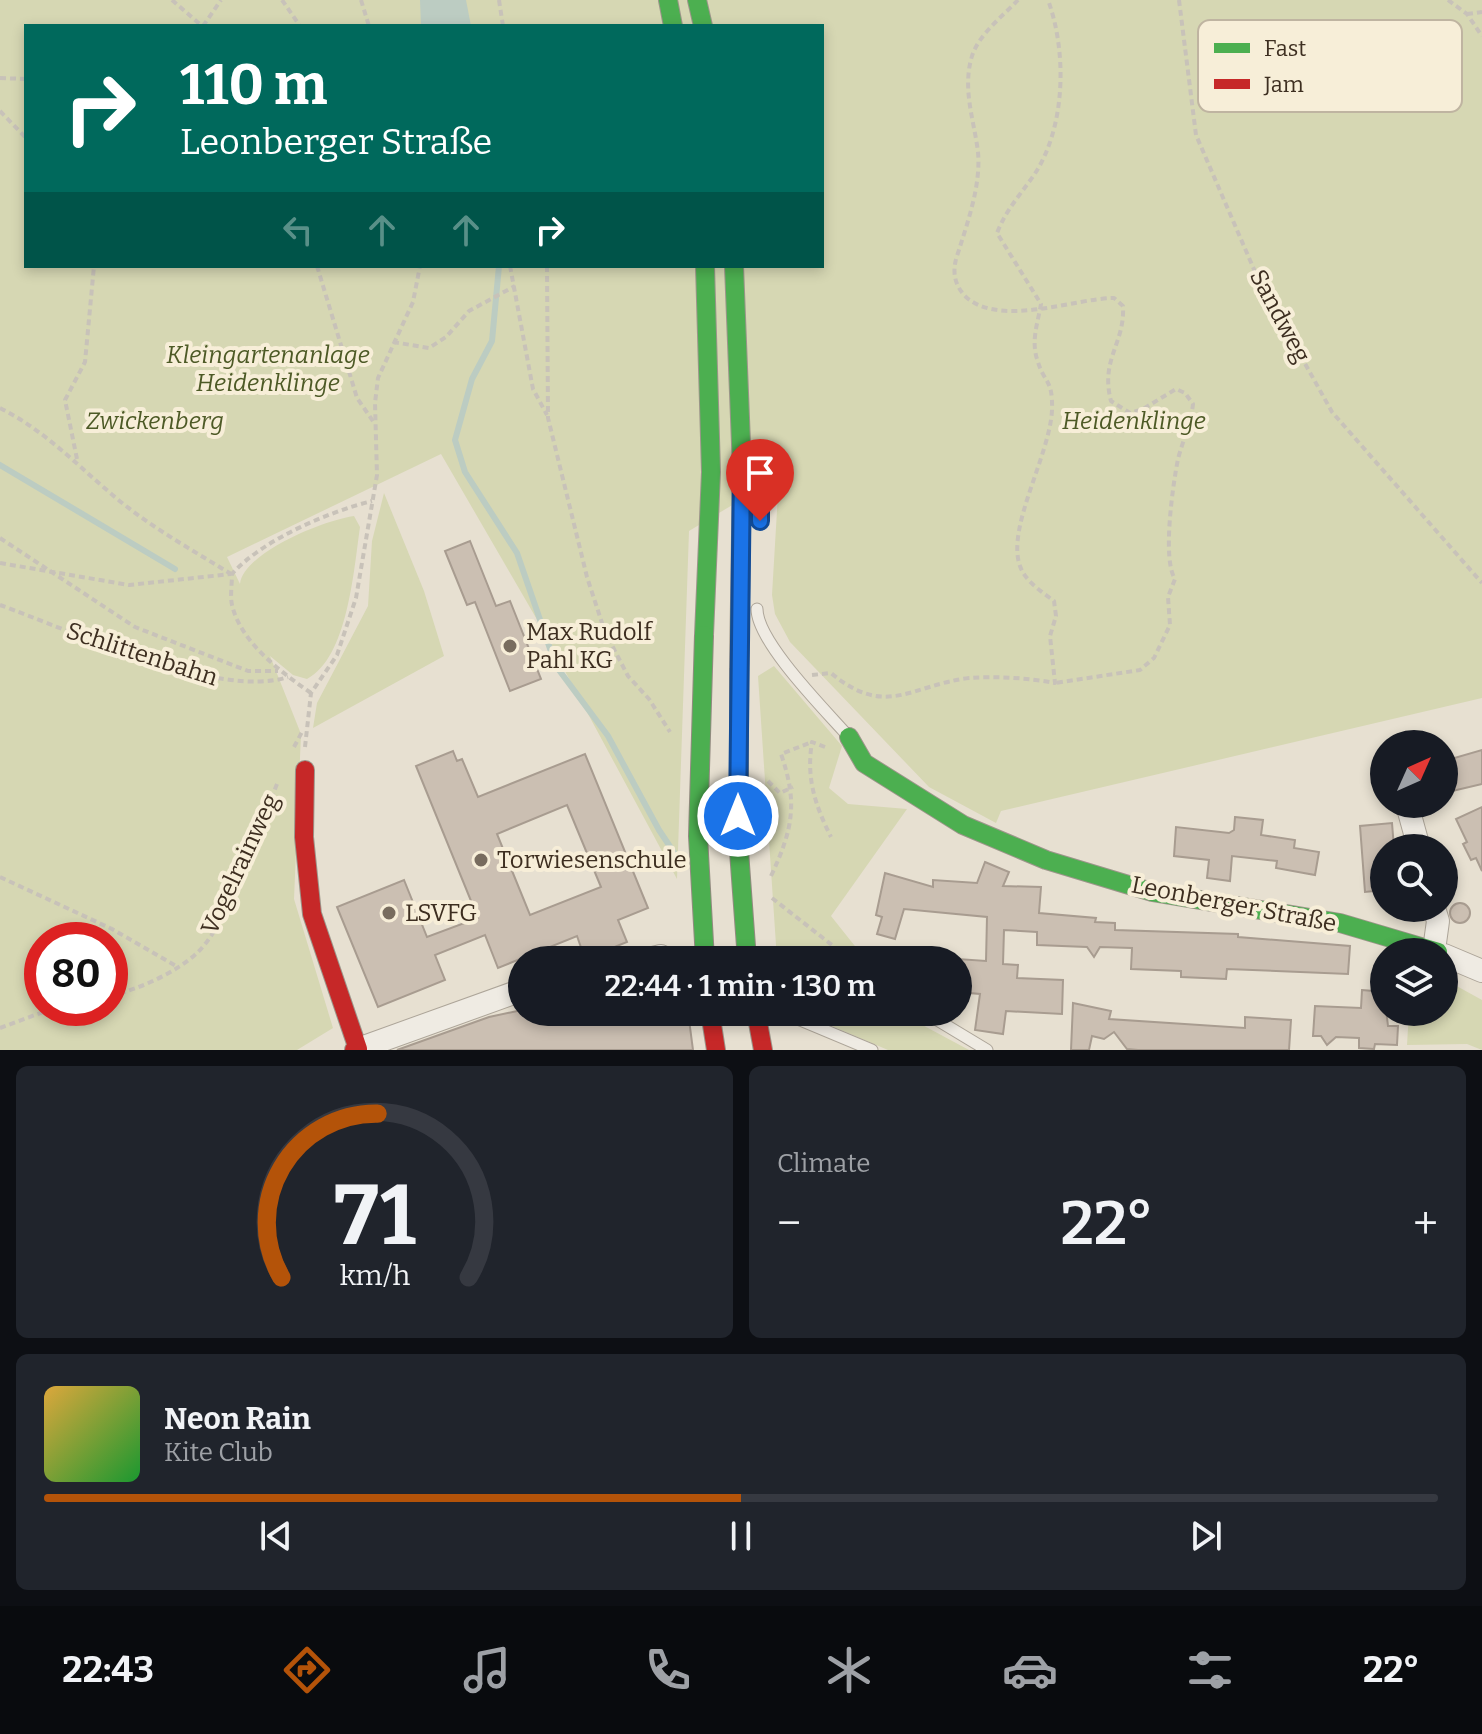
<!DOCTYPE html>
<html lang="en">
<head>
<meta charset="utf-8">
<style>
	:root { --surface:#171b24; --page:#20242c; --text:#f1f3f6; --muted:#9ea1a6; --line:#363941; --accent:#b45309 }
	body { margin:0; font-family:Bitter,serif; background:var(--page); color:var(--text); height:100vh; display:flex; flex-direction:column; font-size:30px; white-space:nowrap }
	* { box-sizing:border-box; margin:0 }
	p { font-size:26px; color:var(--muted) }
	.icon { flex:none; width:44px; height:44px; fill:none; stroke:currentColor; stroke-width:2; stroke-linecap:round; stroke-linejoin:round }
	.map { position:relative; height:1050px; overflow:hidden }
	.drawer { display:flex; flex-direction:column; gap:16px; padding:16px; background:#0d0f14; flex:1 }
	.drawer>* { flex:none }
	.hud { position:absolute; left:24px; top:24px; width:800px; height:244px; border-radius:0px; box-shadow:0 4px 12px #0003; background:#00695c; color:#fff; overflow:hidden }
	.needle { width:52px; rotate:45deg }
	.tools { position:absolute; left:1370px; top:730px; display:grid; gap:16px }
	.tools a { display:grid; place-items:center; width:88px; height:88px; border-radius:50%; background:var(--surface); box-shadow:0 4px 12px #0003; font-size:40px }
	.speed { position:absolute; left:24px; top:922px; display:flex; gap:16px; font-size:40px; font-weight:700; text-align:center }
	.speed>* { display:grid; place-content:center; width:104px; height:104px; border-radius:50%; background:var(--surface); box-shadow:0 4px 12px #0003; line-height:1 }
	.speed .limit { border:12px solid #d22; background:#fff; color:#111 }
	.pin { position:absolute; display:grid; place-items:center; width:68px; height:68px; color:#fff; margin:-82px -34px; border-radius:50% 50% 50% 0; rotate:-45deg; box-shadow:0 0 8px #0007 }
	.pin .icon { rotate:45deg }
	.me { position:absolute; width:88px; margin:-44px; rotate:0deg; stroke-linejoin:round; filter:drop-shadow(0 0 6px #0008) }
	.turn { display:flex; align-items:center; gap:28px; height:168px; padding:0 24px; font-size:36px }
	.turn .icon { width:104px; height:104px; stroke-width:2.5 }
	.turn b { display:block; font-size:56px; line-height:68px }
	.lanes { display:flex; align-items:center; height:76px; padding:0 24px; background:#0003; justify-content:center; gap:40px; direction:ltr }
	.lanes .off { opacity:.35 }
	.big { font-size:60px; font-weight:600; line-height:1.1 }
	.drawer .card { flex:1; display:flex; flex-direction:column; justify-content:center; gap:12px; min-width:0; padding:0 28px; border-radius:12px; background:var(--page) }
	.drawer .dial { align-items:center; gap:0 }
	.dial svg { height:208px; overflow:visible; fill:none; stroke:var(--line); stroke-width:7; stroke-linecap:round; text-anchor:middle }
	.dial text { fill:var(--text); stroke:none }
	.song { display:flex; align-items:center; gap:24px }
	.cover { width:96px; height:96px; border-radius:12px; background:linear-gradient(135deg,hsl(40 70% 55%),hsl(130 70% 35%)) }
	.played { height:8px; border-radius:4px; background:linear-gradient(90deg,var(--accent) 50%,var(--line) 50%) }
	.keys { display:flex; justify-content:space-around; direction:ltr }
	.heat { display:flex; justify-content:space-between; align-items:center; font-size:44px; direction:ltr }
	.drawer .tiles { flex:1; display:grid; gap:16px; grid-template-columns:1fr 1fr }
	.card:last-child { grid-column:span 2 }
	.trip { position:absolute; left:508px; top:946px; width:464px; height:80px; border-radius:40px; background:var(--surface); box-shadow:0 4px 12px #0003; font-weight:600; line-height:80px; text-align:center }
	.tab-bar { display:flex; height:128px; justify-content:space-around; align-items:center; background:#090b0e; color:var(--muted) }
	.tab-bar .icon { width:56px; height:56px }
	.tab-bar .active { color:var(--accent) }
	.tab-bar b { font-size:36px; color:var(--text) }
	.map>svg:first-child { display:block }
</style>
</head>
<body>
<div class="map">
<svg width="1482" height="1050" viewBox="0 0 1482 1050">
	<rect width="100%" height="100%" fill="#e7e0d1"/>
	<g fill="#d6d7b3" fill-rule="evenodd">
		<path d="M 0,0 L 1482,0 L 1482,698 L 1001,811 L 996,823 L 929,787 L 790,642 L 775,614 L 772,595 L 779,477 L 689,531 L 677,879 L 539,623 L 441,454 L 227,557 L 240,584 C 243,553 324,520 354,516 L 360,527 C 354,568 348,658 307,679 L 293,675 L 270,656 L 301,734 L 294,899 L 333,1028 L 297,1050 L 0,1050 ZM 26,26 L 822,26 L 822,266 L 26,266 ZM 42,940 L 110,940 L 110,1008 L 42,1008 Z"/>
		<path d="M 384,493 L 424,591 L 444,656 L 313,728 L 317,703 L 368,606 L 372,541 Z"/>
		<path d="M 774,666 L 842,746 L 829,788 L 848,804 L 907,809 L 831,916 L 866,960 L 777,960 L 758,676 Z"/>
		<path d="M 1444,979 L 1482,1000 L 1482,1050 L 1467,1044 L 1407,1045 L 1409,1012 L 1444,1012 Z"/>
		<path d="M 799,1012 L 908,1012 L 915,1021 L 969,1050 L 888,1050 Z"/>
	</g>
	<path fill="#bcccc2" d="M 420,0 L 466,0 L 471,26 L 421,26 Z"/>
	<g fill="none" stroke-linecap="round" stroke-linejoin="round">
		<g stroke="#bcccc2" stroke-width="6">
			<path d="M 499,266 L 492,341 L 472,379 L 455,440 L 465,472 L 517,553 L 556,666 L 608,736 L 659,830 L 683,866"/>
			<path d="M 0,465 L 175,569"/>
			<path d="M 836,1012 L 843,1017"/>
		</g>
	</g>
	<g fill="#cbbfb2" stroke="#a89c90" stroke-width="2" fill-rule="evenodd">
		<path d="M 470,541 L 496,606 L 510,601 L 541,679 L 510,691 L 475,602 L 467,605 L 445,551 Z"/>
		<path d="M 1482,750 L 1482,784 L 1444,793 L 1444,761 Z"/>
		<path d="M 453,751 L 457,761 L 462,759 L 478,797 L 585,754 L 648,908 L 618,920 L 627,942 L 585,959 L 577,936 L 498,968 L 485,935 L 435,955 L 445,980 L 378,1007 L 337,907 L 404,880 L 427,937 L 478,918 L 416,766 ZM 567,805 L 601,887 L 530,915 L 497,834 Z"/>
		<path d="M 1482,807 L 1482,871 L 1476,858 L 1471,860 L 1463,844 L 1467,842 L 1456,819 Z"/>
		<path d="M 1235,817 L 1263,820 L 1261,835 L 1295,840 L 1294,848 L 1319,852 L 1315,875 L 1276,868 L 1277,861 L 1232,856 L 1230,881 L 1207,878 L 1209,860 L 1174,856 L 1176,827 L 1229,833 L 1234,830 Z"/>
		<path d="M 1392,823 L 1394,848 L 1384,848 L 1384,890 L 1365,892 L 1360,826 Z"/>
		<path d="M 985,862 L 1009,872 L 1003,886 L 1041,887 L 1039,913 L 1096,918 L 1095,922 L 1115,923 L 1115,930 L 1238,934 L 1238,937 L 1350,946 L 1348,974 L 1227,969 L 1226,979 L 1181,977 L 1181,971 L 1131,969 L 1132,948 L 1100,947 L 1094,957 L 1087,947 L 1037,945 L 1037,932 L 1004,930 L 1003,964 L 1018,965 L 1017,978 L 1063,980 L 1062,1014 L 1006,1011 L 1003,1034 L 975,1030 L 980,994 L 958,992 L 958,959 L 986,961 L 987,917 L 904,909 L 895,939 L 877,934 L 882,917 L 876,915 L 885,873 L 933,887 L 933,880 L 977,883 Z"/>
		<circle cx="1460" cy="913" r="10"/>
		<path d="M 1362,990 L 1384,992 L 1388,1026 L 1398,1026 L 1397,1045 L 1375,1044 L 1374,1049 L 1359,1048 L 1359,1038 L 1336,1037 L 1327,1045 L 1321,1036 L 1313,1036 L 1315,1006 L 1361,1008 Z"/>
		<path d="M 1073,1003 L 1111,1011 L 1109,1019 L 1245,1028 L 1245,1017 L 1291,1020 L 1289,1050 L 1138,1050 L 1127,1049 L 1114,1032 L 1104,1039 L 1092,1036 L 1089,1050 L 1071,1050 Z"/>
		<path d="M 522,1010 L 688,1012 L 693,1050 L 397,1050 L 489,1017 Z"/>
	</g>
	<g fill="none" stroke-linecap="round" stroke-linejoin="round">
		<g stroke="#ada599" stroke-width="13">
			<g id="lane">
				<path d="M 757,609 C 757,642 826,711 848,736"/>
				<path d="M 781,1012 L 872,1050"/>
				<path d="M 924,1012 L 987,1050"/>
			</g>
		</g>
		<g stroke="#ada599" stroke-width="24">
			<g id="street">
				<path d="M 1408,808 L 1419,848"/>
				<path d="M 1434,950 L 1438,921 L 1434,908"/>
				<path d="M 1444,955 L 1482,971"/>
				<path d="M 645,960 L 661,956"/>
				<path d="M 358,1049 L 522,990"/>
			</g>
		</g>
		<g stroke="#9c958a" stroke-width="20">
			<g id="fast">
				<path d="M 668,0 L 673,26"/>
				<path d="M 697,0 L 703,26"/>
				<path d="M 734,266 L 742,469 L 739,668"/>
				<path d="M 704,635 L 711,472 L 705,266"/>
				<path d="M 849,737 L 864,763 L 963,825 L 1046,860 L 1152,892 L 1340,923 L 1438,952"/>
			</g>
		</g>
		<g stroke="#9c958a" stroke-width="20">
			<g id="jam">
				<path d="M 305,770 L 304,837 L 312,914 L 358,1049 L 354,1050"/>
				<path d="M 710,1012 L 716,1050"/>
				<path d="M 756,1012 L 763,1050"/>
			</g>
		</g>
		<g stroke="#c8c2b9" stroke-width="4" stroke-dasharray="6 4" stroke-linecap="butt">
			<path d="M 172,0 L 202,26"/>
			<path d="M 282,0 L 300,26"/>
			<path d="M 361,0 L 369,26"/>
			<path d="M 499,0 L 503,26"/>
			<path d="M 1018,0 C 1003,16 979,34 972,56 C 962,89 974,120 978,152 C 981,185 968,221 958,253 C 952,269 953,284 966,297 C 1001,328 1075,298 1114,298 L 1123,306 C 1125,344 1100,359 1111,401 L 1130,413 L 1143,409 L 1176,389 L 1185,393 L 1193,404 C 1191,423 1183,440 1178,459 C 1173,484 1162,559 1175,579 L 1168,597 L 1170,625 L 1154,658 L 1140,670 L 1055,683"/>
			<path d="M 1179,0 L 1196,135 L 1259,281 L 1332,412 L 1482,583"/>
			<path d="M 1448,0 L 1467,14 L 1482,36"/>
			<path d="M 1467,14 L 1482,12"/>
			<path d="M 203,26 L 221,0"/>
			<path d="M 0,78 L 26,79"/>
			<path d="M 0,111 L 26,138"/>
			<path d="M 317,266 L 357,398 L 375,424"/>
			<path d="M 510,266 L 533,389 L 547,415"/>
			<path d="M 547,266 L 548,418 L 587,577 L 605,632 L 628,676 L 649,699 L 670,732"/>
			<path d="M 393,342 L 429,348 L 446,337 L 469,311 L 515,286"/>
			<path d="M 0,408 C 42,429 73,461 108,491 C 145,524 189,548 231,574"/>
			<path d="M 77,459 L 65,400 L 85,362 L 94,266"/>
			<path d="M 0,538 L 135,627 L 248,671 L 278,671"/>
			<path d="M 0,563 L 129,585 L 231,574"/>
			<path d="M 0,605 C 70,630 219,700 288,677"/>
			<path d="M 812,675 L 831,673 C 886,719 911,685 969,678 C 996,676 1029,678 1055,683 L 1050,636 L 1056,616 L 1054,601 C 1042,592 1025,581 1020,566 C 1006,528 1050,455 1052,410 C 1053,378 1044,384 1037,359 C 1031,340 1038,322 1041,304 L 997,233 C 1006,210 1020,195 1034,175 C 1066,127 1067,52 1048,0"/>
			<path d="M 311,693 C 281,672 241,643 232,605 C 230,596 232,584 232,574 C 262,540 328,512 372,501"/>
			<path d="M 294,747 L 303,730"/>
			<path d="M 305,747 L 311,693 L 337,655 L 356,598 L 377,475 L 375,403 L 378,378 L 413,302 L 420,266"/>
			<path d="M 825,747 L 812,742 C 806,778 815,805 831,837"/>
			<path d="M 768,781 L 780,793 L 793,787"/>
			<path d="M 771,876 C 793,829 798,803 781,754 L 812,742"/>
			<path d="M 0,877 L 112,929 L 176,966"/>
			<path d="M 772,898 L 851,960"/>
			<path d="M 110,996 C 139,989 176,973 198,952 C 230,921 259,827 277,784"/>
			<path d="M 0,1028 L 54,1008"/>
		</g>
		<use href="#lane" stroke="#efebe3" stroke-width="11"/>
		<use href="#street" stroke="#efebe3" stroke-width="22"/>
		<use href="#fast" stroke="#4caf50" stroke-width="18"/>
		<use href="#jam" stroke="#c62828" stroke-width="18"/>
		<g stroke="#928b80" stroke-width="20" stroke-linecap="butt">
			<g id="fast-bridge">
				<path d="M 704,635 L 698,836 L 705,960"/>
				<path d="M 739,668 L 739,851 L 747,960"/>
			</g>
		</g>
		<use href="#fast-bridge" stroke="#4caf50" stroke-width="18"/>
	</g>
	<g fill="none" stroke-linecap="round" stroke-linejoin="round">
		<g stroke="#114b97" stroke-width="20">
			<path id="route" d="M 738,816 L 742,469 L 760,489 L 760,521"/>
		</g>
		<use href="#route" stroke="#1a73e8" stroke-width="14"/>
	</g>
	<g fill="#786c5e" stroke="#f7eed8" stroke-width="3">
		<circle cx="510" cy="646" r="8"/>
		<circle cx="481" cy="860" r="8"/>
		<circle cx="389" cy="913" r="8"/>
	</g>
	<g text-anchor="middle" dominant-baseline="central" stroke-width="8" stroke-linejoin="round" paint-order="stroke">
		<g font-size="24" fill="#3d2e20" stroke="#f7eed8">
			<text transform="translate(1280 316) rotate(62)">Sandweg</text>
			<text transform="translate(142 654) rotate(18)">Schlittenbahn</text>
			<text transform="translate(240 864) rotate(-65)">Vogelrainweg</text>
			<text transform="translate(1234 904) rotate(11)">Leonberger Straße</text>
		</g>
		<g font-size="24" font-style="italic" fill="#4d5a26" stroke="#f7eed8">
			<text x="268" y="355">Kleingartenanlage<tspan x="268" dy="28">Heidenklinge</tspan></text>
			<text x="155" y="421">Zwickenberg</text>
			<text x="1134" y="421">Heidenklinge</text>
		</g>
		<g font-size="24" fill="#3d2e20" stroke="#f7eed8" text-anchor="start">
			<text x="526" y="632">Max Rudolf<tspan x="526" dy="28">Pahl KG</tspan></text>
			<text x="497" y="860">Torwiesenschule</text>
			<text x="405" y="913">LSVFG</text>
		</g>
	</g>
	<rect x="1198" y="20" width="264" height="92" rx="12" fill="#f7eed8" stroke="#bfb4a1" stroke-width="2"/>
	<rect x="1214" y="43" width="36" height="10" fill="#4caf50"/>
	<rect x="1214" y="79" width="36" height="10" fill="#c62828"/>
	<g font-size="22" fill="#3d2e20">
		<text x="1264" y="56">Fast</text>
		<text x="1264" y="92">Jam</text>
	</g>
</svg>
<div class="tools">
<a><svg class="needle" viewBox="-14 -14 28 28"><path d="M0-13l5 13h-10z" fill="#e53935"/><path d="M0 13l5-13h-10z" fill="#9ea1a6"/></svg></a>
<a><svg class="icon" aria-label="search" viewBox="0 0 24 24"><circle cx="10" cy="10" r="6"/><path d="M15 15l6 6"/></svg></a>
<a><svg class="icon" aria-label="layers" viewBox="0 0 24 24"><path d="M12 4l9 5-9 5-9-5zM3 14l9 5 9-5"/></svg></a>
</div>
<div class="speed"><div class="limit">80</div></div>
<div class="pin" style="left:760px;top:521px;background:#d93025"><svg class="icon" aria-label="arrive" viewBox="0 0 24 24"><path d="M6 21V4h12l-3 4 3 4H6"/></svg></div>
<svg class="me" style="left:738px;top:816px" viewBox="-20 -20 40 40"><circle r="17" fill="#1a73e8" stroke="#fff" stroke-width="3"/><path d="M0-11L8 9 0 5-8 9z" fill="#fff"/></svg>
<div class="trip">22:44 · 1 min · 130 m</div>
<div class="hud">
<div class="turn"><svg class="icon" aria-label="right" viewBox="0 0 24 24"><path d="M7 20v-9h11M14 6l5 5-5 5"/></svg><div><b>110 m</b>Leonberger Straße</div></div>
<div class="lanes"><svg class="icon off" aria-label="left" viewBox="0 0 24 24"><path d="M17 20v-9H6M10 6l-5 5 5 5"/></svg><svg class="icon off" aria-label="ahead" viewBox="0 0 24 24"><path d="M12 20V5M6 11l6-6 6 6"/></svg><svg class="icon off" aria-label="ahead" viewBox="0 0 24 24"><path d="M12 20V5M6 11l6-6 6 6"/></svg><svg class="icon" aria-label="right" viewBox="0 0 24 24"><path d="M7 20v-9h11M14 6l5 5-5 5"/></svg></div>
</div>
</div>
<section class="drawer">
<div class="tiles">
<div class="card dial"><svg viewBox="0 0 100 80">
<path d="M14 69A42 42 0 1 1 86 69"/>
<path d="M14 69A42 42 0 0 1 51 6" stroke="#b45309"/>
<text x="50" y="56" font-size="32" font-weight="700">71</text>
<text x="50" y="72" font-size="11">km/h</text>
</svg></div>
<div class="card"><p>Climate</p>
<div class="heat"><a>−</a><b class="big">22°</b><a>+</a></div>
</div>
<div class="card">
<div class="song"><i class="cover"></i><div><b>Neon Rain</b><p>Kite Club</p></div></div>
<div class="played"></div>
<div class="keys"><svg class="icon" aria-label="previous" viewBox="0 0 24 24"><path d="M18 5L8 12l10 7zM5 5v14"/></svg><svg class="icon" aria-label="pause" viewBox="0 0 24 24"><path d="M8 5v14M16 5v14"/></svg><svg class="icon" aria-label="next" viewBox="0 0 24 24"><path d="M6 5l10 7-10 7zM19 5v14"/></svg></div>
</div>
</div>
</section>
<nav class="tab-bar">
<b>22:43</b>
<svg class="icon active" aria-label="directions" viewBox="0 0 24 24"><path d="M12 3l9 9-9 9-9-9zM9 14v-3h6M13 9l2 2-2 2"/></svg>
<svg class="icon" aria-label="music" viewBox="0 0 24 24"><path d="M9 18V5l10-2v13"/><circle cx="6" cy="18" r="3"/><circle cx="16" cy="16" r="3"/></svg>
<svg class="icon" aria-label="phone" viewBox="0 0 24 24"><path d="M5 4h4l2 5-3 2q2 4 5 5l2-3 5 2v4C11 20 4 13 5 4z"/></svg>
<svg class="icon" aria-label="climate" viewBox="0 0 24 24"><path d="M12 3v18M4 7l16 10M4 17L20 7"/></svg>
<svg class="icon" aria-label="car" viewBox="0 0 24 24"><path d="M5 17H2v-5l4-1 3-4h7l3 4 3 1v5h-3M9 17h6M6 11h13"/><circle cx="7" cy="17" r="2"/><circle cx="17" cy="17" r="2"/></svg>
<svg class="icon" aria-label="filters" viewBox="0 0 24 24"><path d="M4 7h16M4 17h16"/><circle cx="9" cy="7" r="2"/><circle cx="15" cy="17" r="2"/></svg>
<b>22°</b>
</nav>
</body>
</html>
